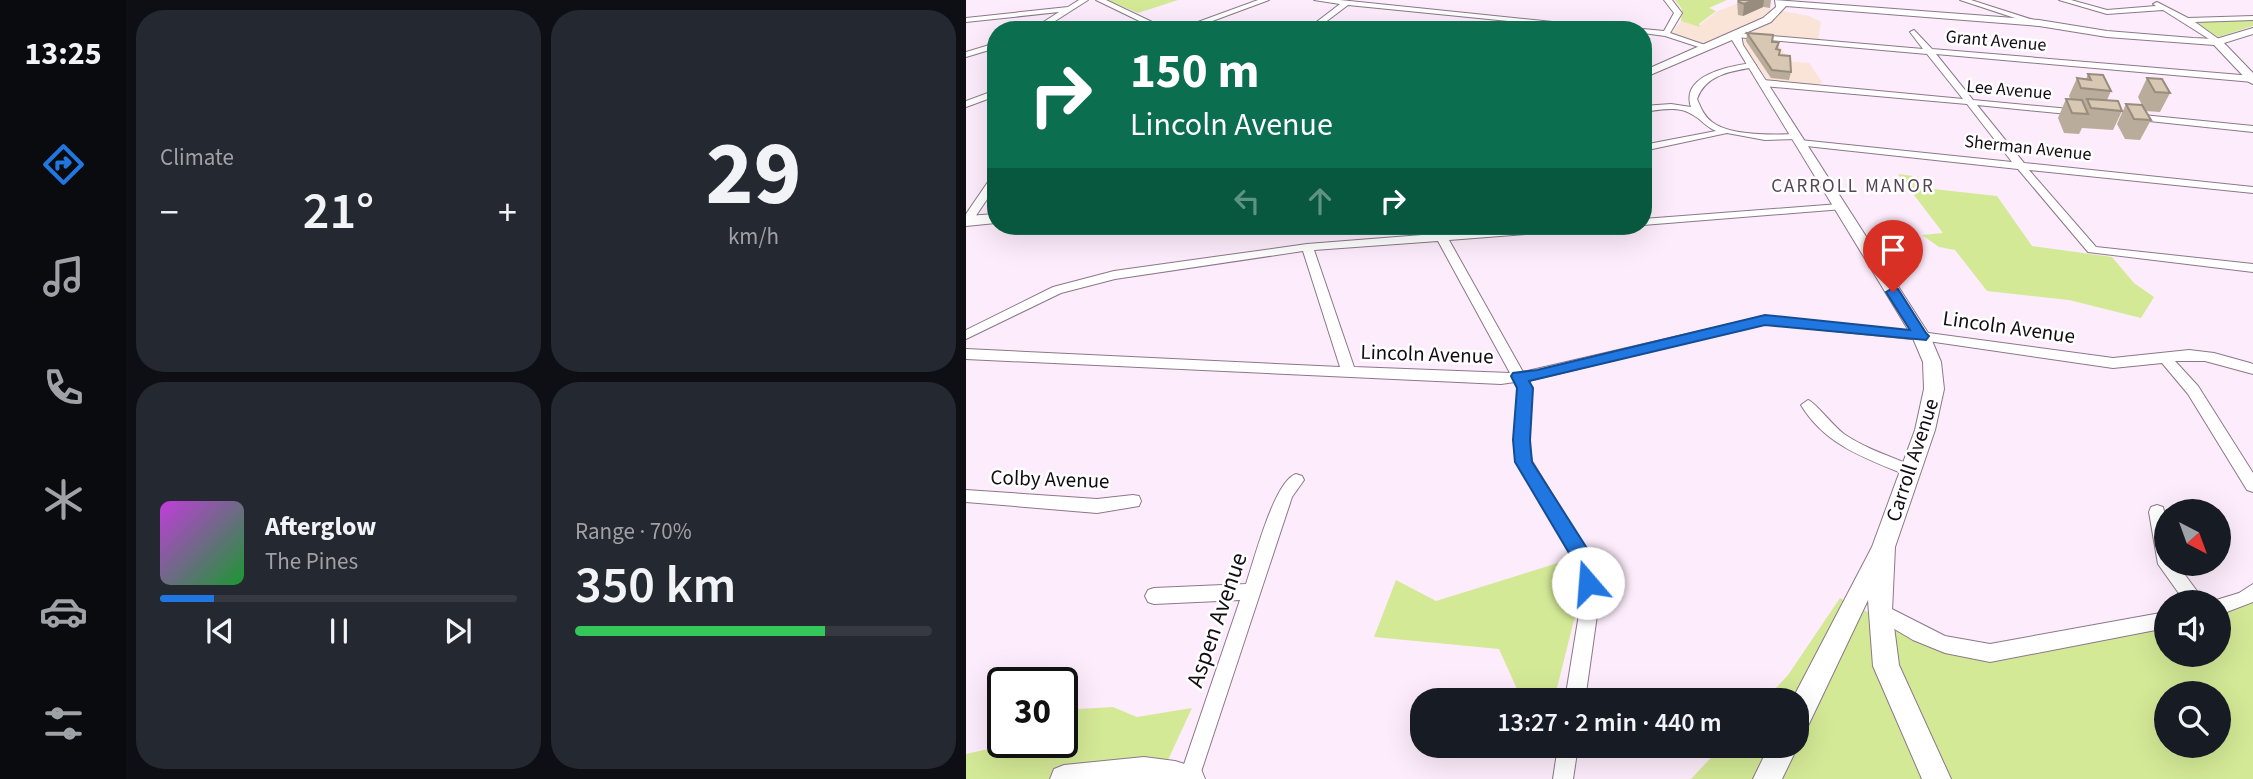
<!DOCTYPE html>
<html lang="en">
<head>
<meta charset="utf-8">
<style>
	:root { --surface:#171b24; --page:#242831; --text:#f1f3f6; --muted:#9ea1a6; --line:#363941; --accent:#2077e1 }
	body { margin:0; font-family:"Source Sans 3",sans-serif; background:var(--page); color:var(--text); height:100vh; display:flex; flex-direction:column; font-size:26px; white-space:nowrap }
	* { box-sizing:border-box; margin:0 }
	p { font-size:23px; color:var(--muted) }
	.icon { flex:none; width:38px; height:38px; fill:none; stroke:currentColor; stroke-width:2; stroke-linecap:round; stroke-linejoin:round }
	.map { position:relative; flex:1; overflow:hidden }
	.sheet { display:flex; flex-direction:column; gap:10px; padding:10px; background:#0d0f14; width:840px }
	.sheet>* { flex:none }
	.top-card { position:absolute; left:21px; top:21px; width:665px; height:214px; border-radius:28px; box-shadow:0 7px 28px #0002; background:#0b6e4f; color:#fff; overflow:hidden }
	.needle { width:46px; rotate:139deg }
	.controls { position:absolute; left:1188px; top:499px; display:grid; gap:14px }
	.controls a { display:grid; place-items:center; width:77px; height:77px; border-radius:50%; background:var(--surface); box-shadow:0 7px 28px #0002; font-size:35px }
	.speed { position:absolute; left:21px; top:667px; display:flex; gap:14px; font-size:35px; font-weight:700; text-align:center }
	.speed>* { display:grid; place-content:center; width:91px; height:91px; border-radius:50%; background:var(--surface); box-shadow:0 7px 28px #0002; line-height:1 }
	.speed .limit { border:4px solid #111; border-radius:10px; background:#fff; color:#111 }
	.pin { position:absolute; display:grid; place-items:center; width:60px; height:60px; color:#fff; margin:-72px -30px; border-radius:50% 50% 50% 0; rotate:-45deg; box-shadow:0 0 7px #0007 }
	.pin .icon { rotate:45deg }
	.me { position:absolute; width:77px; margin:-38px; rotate:342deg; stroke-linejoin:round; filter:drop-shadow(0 0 5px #0008) }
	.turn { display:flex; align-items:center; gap:24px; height:147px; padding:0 28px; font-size:32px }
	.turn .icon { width:91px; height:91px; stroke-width:2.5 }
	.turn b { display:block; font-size:49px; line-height:60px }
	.lanes { display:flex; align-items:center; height:66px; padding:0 28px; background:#0003; justify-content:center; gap:35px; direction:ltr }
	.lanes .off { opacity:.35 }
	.big { font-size:52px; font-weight:600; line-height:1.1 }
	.sheet .card { flex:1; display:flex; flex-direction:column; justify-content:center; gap:10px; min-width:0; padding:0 24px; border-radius:28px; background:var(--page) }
	.sheet .dial { align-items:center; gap:0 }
	.dial b { font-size:91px; line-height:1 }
	.song { display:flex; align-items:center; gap:21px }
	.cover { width:84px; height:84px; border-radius:10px; background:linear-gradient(135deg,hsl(290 70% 55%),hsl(130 70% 35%)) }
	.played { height:7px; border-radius:4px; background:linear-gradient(90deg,var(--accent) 15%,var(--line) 15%) }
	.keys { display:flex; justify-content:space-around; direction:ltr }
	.heat { display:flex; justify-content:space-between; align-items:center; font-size:38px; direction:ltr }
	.charge { height:10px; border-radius:5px; background:linear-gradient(90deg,#34c759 70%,var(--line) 0) }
	.sheet .tiles { flex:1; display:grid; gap:10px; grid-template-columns:repeat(2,1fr) }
	.trip { position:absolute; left:444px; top:688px; width:399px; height:70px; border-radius:28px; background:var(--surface); box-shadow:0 7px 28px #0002; font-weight:600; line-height:70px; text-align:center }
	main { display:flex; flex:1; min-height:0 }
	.dock { display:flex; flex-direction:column; width:126px; justify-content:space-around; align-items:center; background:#090b0e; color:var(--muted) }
	.dock .icon { width:49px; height:49px }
	.dock .on { color:var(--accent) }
	.dock b { font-size:32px; color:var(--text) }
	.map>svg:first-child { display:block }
</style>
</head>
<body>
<main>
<nav class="dock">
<b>13:25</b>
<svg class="icon on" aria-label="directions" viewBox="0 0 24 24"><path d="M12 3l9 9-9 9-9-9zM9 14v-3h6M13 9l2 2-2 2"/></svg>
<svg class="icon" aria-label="music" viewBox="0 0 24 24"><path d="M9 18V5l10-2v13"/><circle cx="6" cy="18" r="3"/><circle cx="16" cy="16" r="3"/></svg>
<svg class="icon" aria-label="phone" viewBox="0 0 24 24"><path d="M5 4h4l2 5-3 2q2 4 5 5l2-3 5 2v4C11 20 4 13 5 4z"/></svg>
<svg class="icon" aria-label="climate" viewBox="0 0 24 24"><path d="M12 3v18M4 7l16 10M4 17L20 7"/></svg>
<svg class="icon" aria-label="car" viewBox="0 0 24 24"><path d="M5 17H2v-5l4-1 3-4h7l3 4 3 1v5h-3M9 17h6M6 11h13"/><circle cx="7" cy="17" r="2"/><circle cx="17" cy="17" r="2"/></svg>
<svg class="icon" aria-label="filters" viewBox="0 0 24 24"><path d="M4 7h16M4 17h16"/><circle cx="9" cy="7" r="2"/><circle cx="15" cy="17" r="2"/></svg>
</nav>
<section class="sheet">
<div class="tiles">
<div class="card"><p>Climate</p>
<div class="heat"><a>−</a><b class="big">21°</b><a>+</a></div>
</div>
<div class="card dial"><b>29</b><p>km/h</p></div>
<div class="card">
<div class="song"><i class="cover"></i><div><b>Afterglow</b><p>The Pines</p></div></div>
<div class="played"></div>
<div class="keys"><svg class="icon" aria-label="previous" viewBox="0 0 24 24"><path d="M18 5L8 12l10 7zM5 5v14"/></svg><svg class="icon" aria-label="pause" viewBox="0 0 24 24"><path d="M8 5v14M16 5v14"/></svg><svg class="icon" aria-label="next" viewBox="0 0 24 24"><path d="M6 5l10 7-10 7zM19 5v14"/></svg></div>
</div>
<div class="card"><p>Range · 70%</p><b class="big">350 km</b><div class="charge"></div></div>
</div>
</section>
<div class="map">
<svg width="1287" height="779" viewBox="0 0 1287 779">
	<rect width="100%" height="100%" fill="#fdecfb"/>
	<path fill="#fae3d7" d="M 773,3 L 843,16 L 855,22 L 852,41 L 813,38 L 810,42 L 826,62 L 843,63 L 856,82 L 852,85 L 803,81 L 777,44 L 778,38 L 764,34 L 737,45 L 706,33 L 715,21 L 734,25 L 752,11 Z"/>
	<g fill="#d4e996" fill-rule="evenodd">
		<path d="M 141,0 L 212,0 L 172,13 Z"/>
		<path d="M 709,0 L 761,0 L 743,8 L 750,11 L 733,24 L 734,27 L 715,21 L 716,9 Z"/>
		<path d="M 1287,20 L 1287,26 L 1252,37 L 1231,22 Z"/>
		<path d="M 932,174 L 947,176 L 958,188 L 1031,196 L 1066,246 L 1146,257 L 1168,283 L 1188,297 L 1175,318 L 1103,300 L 1021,291 L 989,250 L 973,247 L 956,235 L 977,233 Z"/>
		<path d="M 592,563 L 611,608 L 588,700 L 556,700 L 533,649 L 408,637 L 430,580 L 470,601 Z"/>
		<path d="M 1287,596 L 1287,779 L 725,779 L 756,746 L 831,746 L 831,700 L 799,700 L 822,675 L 874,598 L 976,650 L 1021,654 L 1200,620 L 1200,654 L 1253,654 L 1253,610 ZM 1200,693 L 1253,693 L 1253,746 L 1200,746 Z"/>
		<path d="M 147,707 L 171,717 L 226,708 L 195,775 L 212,779 L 0,779 L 0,754 L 31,747 L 37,737 L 37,742 L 96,742 L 96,710 Z"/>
	</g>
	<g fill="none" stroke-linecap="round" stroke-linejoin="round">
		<g stroke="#8b7889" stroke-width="2">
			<g id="street">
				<path d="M 113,0 L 122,0 L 75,30 L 65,30 L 93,12 L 0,22 L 0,18 L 102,7 Z"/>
				<path d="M 130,0 L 140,0 L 203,30 L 192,30 Z"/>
				<path d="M 292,0 L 303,0 L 222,30 L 210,30 Z"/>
				<path d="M 348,0 L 374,0 L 663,30 L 633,30 L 382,5 L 349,30 L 340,30 L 374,4 Z"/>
				<path d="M 698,0 L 706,0 L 716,13 L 704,33 L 742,46 L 742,50 L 699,36 L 677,33 L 677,30 L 674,30 L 677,29 L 698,31 L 708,13 Z"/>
				<path d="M 994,0 L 1005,0 L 1077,23 L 1070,25 Z"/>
				<path d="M 1093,0 L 1105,0 L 1141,10 L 1190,6 L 1187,4 L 1191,2 L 1222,18 L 1287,16 L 1287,20 L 1229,22 L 1254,40 L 1254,44 L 1251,44 L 1197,10 L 1141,14 Z"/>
				<path d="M 948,30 L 966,49 L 1287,76 L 1287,82 L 970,54 L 1007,100 L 1115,110 L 1115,114 L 1112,115 L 1011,105 L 1058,163 L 1287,187 L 1287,193 L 1063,170 L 1130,247 L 1287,264 L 1287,272 L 1122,252 L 1052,169 L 831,145 L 829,143 L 834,140 L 1046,162 L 1001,104 L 797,86 L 793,83 L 797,80 L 997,99 L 961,54 L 770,37 L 766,35 L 770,33 L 957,49 L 944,32 Z"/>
				<path d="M 30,43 L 30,48 L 0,57 L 0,52 Z"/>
				<path d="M 786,63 L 790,65 L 789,67 C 766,71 740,74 731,99 C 735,108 738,116 746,122 C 764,136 808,135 830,134 L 835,137 L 833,139 L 799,140 L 761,133 L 677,151 L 677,145 L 750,131 C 740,127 736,120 727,115 C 713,105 693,110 677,112 L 677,106 L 705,104 L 725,107 C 714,75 764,66 786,63 Z"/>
				<path d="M 30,90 L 30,96 L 0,107 L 0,101 Z"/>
				<path d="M 1167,114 L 1287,126 L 1287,132 L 1164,119 L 1162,117 Z"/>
				<path d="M 30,175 L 30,186 L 5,223 L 0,224 L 0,214 L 26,176 Z"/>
				<path d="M 873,204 L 878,207 L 877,209 L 677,225 L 677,219 Z"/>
				<path d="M 465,226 L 475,226 L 480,233 L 581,226 L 629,226 L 623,229 L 483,240 L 557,372 L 799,316 L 955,332 L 1147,358 L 1223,350 L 1248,353 L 1284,363 L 1287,364 L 1287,374 L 1239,361 L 1209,361 L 1232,386 L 1287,473 L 1287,492 L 1281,490 L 1222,394 L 1196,363 L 1147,368 L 955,340 L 799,324 L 562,381 L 566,388 L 562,441 L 566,461 L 621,551 L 631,583 L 632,608 L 619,700 L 599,700 L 614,608 L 613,583 L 607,558 L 550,462 L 548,441 L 552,388 L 549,382 L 535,384 L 0,359 L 0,349 L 374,367 L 337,251 L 149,279 L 95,293 L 0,339 L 0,330 L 87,287 L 148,271 L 341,244 L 469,234 ZM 472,241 L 544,373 L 388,367 L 348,250 Z"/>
				<path d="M 842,400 C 849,402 867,426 878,434 C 900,449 926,457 950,467 L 953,471 L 950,475 L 945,477 L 940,475 C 899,458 859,445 835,405 Z"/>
				<path d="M 330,474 L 336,476 L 338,480 L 326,497 L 233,778 L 213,779 L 274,600 L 188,604 L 182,602 L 179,596 L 182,590 L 188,588 L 280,584 C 288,561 308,481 330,474 Z"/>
				<path d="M 0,490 L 131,499 L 167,495 L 173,496 L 175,501 L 173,506 L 131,513 L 0,502 Z"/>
				<path d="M 1191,505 L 1197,507 L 1200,519 L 1200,564 L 1211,564 L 1239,602 L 1219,602 L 1192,564 L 1183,512 L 1185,507 Z"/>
				<path d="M 1287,584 L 1287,602 L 1253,615 L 1253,602 L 1247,601 L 1273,593 Z"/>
				<path d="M 914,603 L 979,636 L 1024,644 L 1200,612 L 1200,628 L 1024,662 L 979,653 L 947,640 L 908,617 L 905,611 L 908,605 Z"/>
				<path d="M 592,746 L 612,746 L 607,779 L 587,779 Z"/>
			</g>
		</g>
		<g stroke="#8b7889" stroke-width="2">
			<g id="secondary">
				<path d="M 809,0 L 1073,20 L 1141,31 L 1227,38 L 1250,39 L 1287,28 L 1287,34 L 1258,43 L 1287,73 L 1287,84 L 1283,82 L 1248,45 L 1141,37 L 1073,26 L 820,6 L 805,22 L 775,35 L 777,45 L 964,336 L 975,362 L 978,389 L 969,430 L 929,547 L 926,611 L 933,665 L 985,779 L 956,779 L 907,666 L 902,600 L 841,728 L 831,732 L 831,700 L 826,700 L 906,547 L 949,430 L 958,389 L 957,362 L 946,336 L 766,40 L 677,78 L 677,71 L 797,18 L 810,7 Z"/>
				<path d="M 30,214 L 30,223 L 0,226 L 0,216 Z"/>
				<path d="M 831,744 L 832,746 L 816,779 L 787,779 L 803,746 Z"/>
				<path d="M 178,757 L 209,761 L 235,769 L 239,779 L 84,779 L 88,769 L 98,765 Z"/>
			</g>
		</g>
		<use href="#street" fill="#fff" fill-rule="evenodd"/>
		<use href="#secondary" fill="#fff" fill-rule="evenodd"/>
	</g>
	<g fill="#baac9a">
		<path d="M 771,0 L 805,0 L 804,8 L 797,7 L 777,16 L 772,15 Z"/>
		<path d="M 781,33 L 806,42 L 813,42 L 812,50 L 813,55 L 825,72 L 823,80 L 805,78 L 780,41 Z"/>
		<path d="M 1122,74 L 1145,91 L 1141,100 L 1156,111 L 1147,130 L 1116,128 L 1113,134 L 1098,133 L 1092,118 L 1100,99 L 1104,99 L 1103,96 L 1111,78 L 1120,79 Z"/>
		<path d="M 1181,78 L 1204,93 L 1194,112 L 1179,111 L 1172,97 Z"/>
		<path d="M 1160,104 L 1185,120 L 1174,140 L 1159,139 L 1151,124 Z"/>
	</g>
	<path fill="#978c7d" d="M 788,0 L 798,0 L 797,7 L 777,16 L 778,4 Z"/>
	<g fill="#d8c8b3" stroke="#978c7d" stroke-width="2">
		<path d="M 773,0 L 788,0 L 778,4 L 773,2 Z"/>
		<path d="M 781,33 L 807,35 L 806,42 L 813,42 L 810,49 L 814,50 L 813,55 L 824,56 L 825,72 L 806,70 Z"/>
		<path d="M 1122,74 L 1137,75 L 1145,91 L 1115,88 L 1111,78 L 1125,80 Z"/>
		<path d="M 1181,78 L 1196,79 L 1204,93 L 1189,92 Z"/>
		<path d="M 1100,99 L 1116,100 L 1122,114 L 1106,113 Z"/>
		<path d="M 1121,99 L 1152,101 L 1156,111 L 1125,108 Z"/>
		<path d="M 1160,104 L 1176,105 L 1185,120 L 1168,119 Z"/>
	</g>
	<path fill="#2077e1" stroke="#154d92" stroke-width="2" d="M 927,288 L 932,289 L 960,333 L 963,336 L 960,340 L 799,325 L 563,381 L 567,388 L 564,440 L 566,462 L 622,550 L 632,583 L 629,589 L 622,592 L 615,589 L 606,558 L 549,462 L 547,440 L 551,388 L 545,376 L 547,373 L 571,370 L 799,315 L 944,330 L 920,292 Z"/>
	<g text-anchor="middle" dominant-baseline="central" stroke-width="5" stroke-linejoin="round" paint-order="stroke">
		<g font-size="18" fill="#130c13" stroke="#fff">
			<text transform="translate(1030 41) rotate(5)">Grant Avenue</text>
			<text transform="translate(1043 90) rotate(5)">Lee Avenue</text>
			<text transform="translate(1062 148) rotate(6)">Sherman Avenue</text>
		</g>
		<g font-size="19" letter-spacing="2" fill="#554554" stroke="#fff">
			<text x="887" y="186">CARROLL MANOR</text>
		</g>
		<g font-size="21" fill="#130c13" stroke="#fff">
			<text transform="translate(1043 327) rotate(8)">Lincoln Avenue</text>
			<text transform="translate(461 354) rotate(2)">Lincoln Avenue</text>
			<text transform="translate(946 460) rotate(-72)">Carroll Avenue</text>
			<text transform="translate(84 479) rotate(2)">Colby Avenue</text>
		</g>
		<g font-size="24" fill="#130c13" stroke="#fff">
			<text transform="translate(251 620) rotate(-71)">Aspen Avenue</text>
		</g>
	</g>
</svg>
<div class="controls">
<a><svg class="needle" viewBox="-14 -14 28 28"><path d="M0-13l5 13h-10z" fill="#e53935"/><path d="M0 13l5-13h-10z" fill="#9ea1a6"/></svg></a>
<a><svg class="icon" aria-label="sound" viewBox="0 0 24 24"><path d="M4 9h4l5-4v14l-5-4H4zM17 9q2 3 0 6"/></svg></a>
<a><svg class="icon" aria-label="search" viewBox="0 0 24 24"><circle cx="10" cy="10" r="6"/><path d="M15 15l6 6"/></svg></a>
</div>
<div class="speed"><div class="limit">30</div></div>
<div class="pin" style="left:927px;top:292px;background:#d93025"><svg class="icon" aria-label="arrive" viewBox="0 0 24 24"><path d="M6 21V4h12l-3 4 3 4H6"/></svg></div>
<svg class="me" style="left:622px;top:583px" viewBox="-20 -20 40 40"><circle r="19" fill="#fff"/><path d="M0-13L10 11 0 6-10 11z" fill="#2077e1"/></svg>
<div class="trip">13:27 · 2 min · 440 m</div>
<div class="top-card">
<div class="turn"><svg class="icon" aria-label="right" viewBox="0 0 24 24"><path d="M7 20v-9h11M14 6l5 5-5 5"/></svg><div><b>150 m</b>Lincoln Avenue</div></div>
<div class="lanes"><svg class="icon off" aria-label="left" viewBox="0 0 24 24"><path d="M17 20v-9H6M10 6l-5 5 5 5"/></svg><svg class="icon off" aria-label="ahead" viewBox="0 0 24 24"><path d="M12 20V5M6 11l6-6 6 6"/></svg><svg class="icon" aria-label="right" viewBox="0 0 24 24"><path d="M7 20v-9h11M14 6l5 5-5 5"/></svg></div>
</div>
</div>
</main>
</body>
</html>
